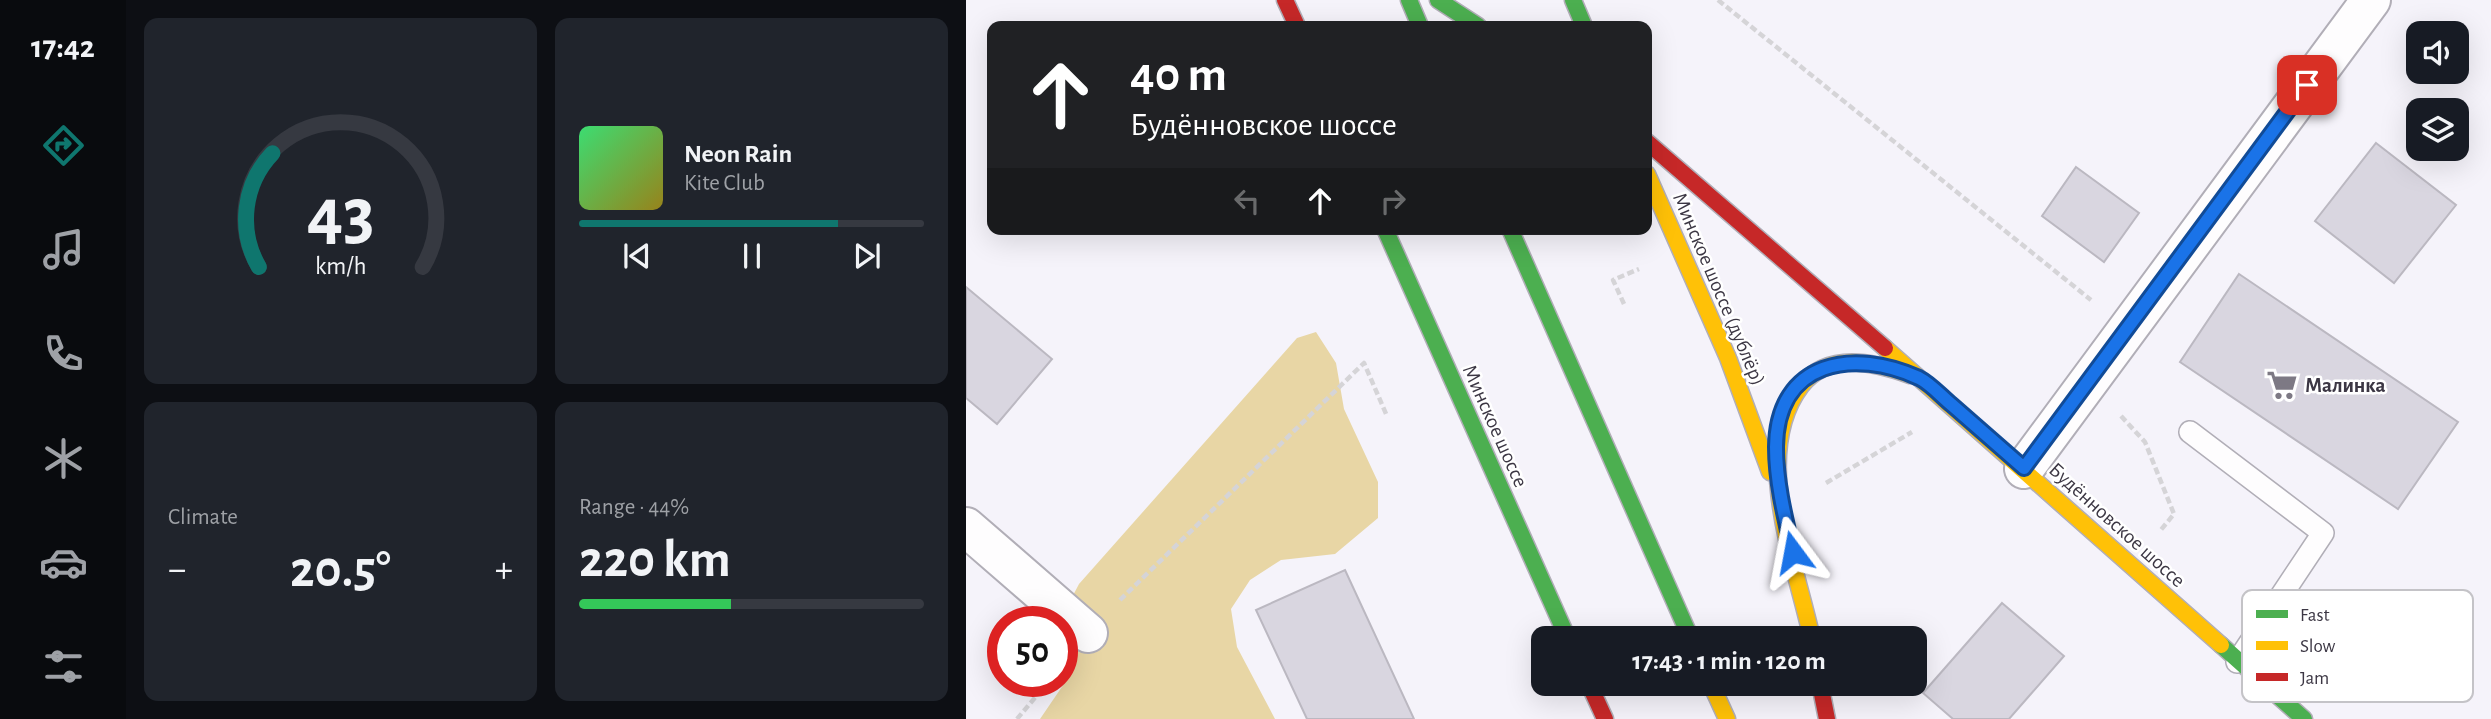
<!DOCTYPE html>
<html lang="en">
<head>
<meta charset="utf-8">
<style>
	:root { --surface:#171b24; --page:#20242c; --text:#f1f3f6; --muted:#9ea1a6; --line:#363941; --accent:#0f766e }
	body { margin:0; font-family:"Alegreya Sans",sans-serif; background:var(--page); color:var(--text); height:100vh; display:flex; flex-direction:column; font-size:26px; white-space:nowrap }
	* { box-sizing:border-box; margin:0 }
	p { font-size:23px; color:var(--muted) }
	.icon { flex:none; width:38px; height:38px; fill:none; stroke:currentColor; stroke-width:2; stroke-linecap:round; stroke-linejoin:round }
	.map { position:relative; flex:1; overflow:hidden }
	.side { display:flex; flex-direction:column; gap:18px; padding:18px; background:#0d0f14; width:840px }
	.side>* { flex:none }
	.banner { position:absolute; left:21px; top:21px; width:665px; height:214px; border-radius:14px; box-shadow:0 7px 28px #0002; background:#202124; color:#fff; overflow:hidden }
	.controls { position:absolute; left:1440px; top:21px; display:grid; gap:14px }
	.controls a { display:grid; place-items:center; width:63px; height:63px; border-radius:14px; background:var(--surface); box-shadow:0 7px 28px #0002; font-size:35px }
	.speed { position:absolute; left:21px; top:606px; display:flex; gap:14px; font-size:35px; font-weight:700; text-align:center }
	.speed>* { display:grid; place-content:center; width:91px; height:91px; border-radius:50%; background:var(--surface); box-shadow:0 7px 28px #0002; line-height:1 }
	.speed .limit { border:10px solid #d22; background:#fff; color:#111 }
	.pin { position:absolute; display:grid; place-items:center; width:60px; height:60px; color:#fff; margin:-30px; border-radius:14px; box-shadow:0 4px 10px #0006 }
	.me { position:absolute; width:77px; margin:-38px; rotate:347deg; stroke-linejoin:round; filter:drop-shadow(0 0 5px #0008) }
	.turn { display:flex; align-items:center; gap:24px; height:147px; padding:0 28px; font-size:32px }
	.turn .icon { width:91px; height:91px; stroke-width:2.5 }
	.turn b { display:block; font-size:49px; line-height:60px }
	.lanes { display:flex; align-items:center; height:66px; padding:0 28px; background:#0003; justify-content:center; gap:35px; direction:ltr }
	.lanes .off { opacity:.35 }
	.big { font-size:52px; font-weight:700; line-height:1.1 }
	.side .widget { flex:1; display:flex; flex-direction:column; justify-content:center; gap:10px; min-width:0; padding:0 24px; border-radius:14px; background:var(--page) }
	.side .dial { align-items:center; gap:0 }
	.dial svg { height:182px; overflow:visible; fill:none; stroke:var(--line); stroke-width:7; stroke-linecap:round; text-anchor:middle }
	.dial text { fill:var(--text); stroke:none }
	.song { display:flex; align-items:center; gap:21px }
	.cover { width:84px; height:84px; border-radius:10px; background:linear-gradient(135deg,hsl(140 70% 55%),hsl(50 70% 35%)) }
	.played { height:7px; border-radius:4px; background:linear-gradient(90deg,var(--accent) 75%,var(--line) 75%) }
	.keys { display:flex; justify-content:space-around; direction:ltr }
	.heat { display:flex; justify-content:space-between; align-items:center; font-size:38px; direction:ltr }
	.charge { height:10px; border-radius:5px; background:linear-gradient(90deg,#34c759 44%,var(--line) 0) }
	.side .tiles { flex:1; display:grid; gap:18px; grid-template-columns:repeat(2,1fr) }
	.trip { position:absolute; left:565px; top:626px; width:396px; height:70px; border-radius:14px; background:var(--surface); box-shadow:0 7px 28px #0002; font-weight:700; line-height:70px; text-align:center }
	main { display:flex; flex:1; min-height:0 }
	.tab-bar { display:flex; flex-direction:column; width:126px; justify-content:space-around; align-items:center; background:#090b0e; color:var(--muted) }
	.tab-bar .icon { width:49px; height:49px }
	.tab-bar .active { color:var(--accent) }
	.tab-bar b { font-size:32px; color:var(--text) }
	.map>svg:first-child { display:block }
</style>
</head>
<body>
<main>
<nav class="tab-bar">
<b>17:42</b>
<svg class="icon active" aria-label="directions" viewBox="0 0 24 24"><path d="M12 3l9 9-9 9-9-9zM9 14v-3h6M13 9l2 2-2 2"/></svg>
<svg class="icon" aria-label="music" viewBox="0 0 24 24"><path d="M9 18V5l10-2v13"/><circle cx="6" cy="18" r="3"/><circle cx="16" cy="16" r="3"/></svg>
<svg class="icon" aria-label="phone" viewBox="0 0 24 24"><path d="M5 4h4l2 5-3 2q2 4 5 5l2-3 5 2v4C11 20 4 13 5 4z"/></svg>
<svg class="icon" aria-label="climate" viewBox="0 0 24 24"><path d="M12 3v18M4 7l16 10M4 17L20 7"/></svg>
<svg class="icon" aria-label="car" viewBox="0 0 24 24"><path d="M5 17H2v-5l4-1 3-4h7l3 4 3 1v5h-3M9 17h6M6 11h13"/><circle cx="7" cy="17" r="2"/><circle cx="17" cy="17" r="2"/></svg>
<svg class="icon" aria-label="filters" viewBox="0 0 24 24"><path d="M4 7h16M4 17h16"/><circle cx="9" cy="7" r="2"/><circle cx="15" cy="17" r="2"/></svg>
</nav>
<section class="side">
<div class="tiles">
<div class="widget dial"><svg viewBox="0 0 100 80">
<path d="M14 69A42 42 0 1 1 86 69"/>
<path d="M14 69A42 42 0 0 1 20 19" stroke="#0f766e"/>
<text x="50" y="56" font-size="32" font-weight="700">43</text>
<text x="50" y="72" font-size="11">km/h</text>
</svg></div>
<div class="widget">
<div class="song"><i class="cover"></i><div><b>Neon Rain</b><p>Kite Club</p></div></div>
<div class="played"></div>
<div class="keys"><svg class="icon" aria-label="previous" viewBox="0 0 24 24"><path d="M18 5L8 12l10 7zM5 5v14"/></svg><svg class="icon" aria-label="pause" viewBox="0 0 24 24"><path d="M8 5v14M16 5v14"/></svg><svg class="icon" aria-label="next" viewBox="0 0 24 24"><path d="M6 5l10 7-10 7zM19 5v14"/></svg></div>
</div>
<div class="widget"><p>Climate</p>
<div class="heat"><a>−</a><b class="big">20.5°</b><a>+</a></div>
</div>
<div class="widget"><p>Range · 44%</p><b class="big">220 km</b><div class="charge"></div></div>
</div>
</section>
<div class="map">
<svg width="1525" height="719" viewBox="0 0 1525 719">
	<rect width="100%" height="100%" fill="#f5f3fa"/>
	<path fill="#e8d6a5" d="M 350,332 L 370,363 L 378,409 L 412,482 L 412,518 L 369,554 L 315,560 L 284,580 L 265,609 L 271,647 L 309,719 L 74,719 L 104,675 L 94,620 L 113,584 L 331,338 Z"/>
	<g fill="#d9d6e0" stroke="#bbb8c1" stroke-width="2">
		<path d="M 1410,143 L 1490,205 L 1428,283 L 1349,221 Z"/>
		<path d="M 1110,167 L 1173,213 L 1138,262 L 1076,216 Z"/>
		<path d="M 1273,274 L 1492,422 L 1432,509 L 1214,362 Z"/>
		<path d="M 0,287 L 86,359 L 31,424 L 0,398 Z"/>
		<path d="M 379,570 L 448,719 L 341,719 L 290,610 Z"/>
		<path d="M 1036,603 L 1098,656 L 1043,719 L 987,719 L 957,693 Z"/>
	</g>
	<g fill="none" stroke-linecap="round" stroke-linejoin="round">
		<g stroke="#b1aeb7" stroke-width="24">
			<path id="lane" d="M 1224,432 L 1357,533 L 1271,662"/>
		</g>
		<g stroke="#b1aeb7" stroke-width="42">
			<g id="street">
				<path d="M 1058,469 L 1405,0"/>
				<path d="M 0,527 L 122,633"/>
			</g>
		</g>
		<g stroke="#b1aeb7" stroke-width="19">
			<g id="fast">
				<path d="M 443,0 L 454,26"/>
				<path d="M 472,0 L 512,26"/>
				<path d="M 607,0 L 618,26"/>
				<path d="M 419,229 L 602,639"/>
				<path d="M 544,229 L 725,639"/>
				<path d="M 1255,645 L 1338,719"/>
			</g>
		</g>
		<g stroke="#b1aeb7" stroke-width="19">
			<g id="slow">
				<path d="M 681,174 L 762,358 L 804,472"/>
				<path d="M 919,348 L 1255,645"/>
				<path d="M 846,639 C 830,564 784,453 835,386 C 862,351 908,362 944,375"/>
				<path d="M 745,684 L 761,719"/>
			</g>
		</g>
		<g stroke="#b1aeb7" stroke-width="19">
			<g id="jam">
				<path d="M 319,0 L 331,26"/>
				<path d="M 681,142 L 919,348"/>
				<path d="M 623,684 L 639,719"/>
				<path d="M 854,684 L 861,719"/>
			</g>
		</g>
		<g stroke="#d5d4d7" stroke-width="4.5" stroke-dasharray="7 3.5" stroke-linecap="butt">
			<path d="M 752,0 L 1125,300"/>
			<path d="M 658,304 L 647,280 L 673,269"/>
			<path d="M 1155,416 L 1179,442 L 1208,514 L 1194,531"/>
			<path d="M 860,483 L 946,432"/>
			<path d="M 154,600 L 398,363 L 421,416"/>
			<path d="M 51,719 L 83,681"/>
		</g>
		<use href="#lane" stroke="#fefdfe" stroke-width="21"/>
		<use href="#street" stroke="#fefdfe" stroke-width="38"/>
		<use href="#fast" stroke="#4caf50" stroke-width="16"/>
		<use href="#slow" stroke="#ffc107" stroke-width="16"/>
		<use href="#jam" stroke="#c62828" stroke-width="16"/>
	</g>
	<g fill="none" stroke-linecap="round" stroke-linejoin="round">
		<g stroke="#114b97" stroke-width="18">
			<path id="route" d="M 827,552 C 819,518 810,482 810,447 C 811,360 888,348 953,378 C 965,384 976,397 986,405 C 1010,426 1034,447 1058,468 L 1341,85"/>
		</g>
		<use href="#route" stroke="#1a73e8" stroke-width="12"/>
	</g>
	<defs>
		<g id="supermarket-bare" transform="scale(2.415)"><path d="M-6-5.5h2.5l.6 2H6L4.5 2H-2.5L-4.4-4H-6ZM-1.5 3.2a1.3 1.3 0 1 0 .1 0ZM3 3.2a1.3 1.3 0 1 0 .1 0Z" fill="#7d7984" stroke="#fff" stroke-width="2.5" paint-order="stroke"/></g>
	</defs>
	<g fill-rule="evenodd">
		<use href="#supermarket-bare" x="1316" y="385"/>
	</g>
	<g text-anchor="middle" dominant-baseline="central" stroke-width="5" stroke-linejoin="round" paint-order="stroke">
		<g font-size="21" fill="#3c3744" stroke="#fff">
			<text transform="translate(753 289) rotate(67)">Минское шоссе (дублёр)</text>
			<text transform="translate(529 426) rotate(66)">Минское шоссе</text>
			<text transform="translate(1151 525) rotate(42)">Будённовское шоссе</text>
		</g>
		<g font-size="21" font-weight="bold" fill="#3c3744" stroke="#fff" text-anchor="start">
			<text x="1339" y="385">Малинка</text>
		</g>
	</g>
	<rect x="1276" y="590" width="231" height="112" rx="10" fill="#fff" stroke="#c4c3c7" stroke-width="2"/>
	<rect x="1290" y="610" width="32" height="8" fill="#4caf50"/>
	<rect x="1290" y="641" width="32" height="9" fill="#ffc107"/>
	<rect x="1290" y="673" width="32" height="8" fill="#c62828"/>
	<g font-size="19" fill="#3c3744">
		<text x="1334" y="621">Fast</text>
		<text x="1334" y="652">Slow</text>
		<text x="1334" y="684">Jam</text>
	</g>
</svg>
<div class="controls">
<a><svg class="icon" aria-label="sound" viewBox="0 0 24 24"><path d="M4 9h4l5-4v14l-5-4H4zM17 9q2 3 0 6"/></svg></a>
<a><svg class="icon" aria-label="layers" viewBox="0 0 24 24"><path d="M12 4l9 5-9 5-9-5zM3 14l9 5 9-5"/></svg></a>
</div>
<div class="speed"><div class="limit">50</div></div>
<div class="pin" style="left:1341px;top:85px;background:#d93025"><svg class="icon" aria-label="arrive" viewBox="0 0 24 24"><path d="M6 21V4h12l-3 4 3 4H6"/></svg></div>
<svg class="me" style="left:827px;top:552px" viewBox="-20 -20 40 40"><path d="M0-17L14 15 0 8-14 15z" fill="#1a73e8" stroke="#fff" stroke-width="4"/></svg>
<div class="trip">17:43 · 1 min · 120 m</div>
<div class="banner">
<div class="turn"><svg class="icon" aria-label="ahead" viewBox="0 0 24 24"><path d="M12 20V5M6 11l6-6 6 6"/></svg><div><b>40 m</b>Будённовское шоссе</div></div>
<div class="lanes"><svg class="icon off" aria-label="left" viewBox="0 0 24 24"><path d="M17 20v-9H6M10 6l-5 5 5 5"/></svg><svg class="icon" aria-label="ahead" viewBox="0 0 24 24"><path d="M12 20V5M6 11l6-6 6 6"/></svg><svg class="icon off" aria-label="right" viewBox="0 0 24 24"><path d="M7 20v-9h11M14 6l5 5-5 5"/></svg></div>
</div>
</div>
</main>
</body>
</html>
